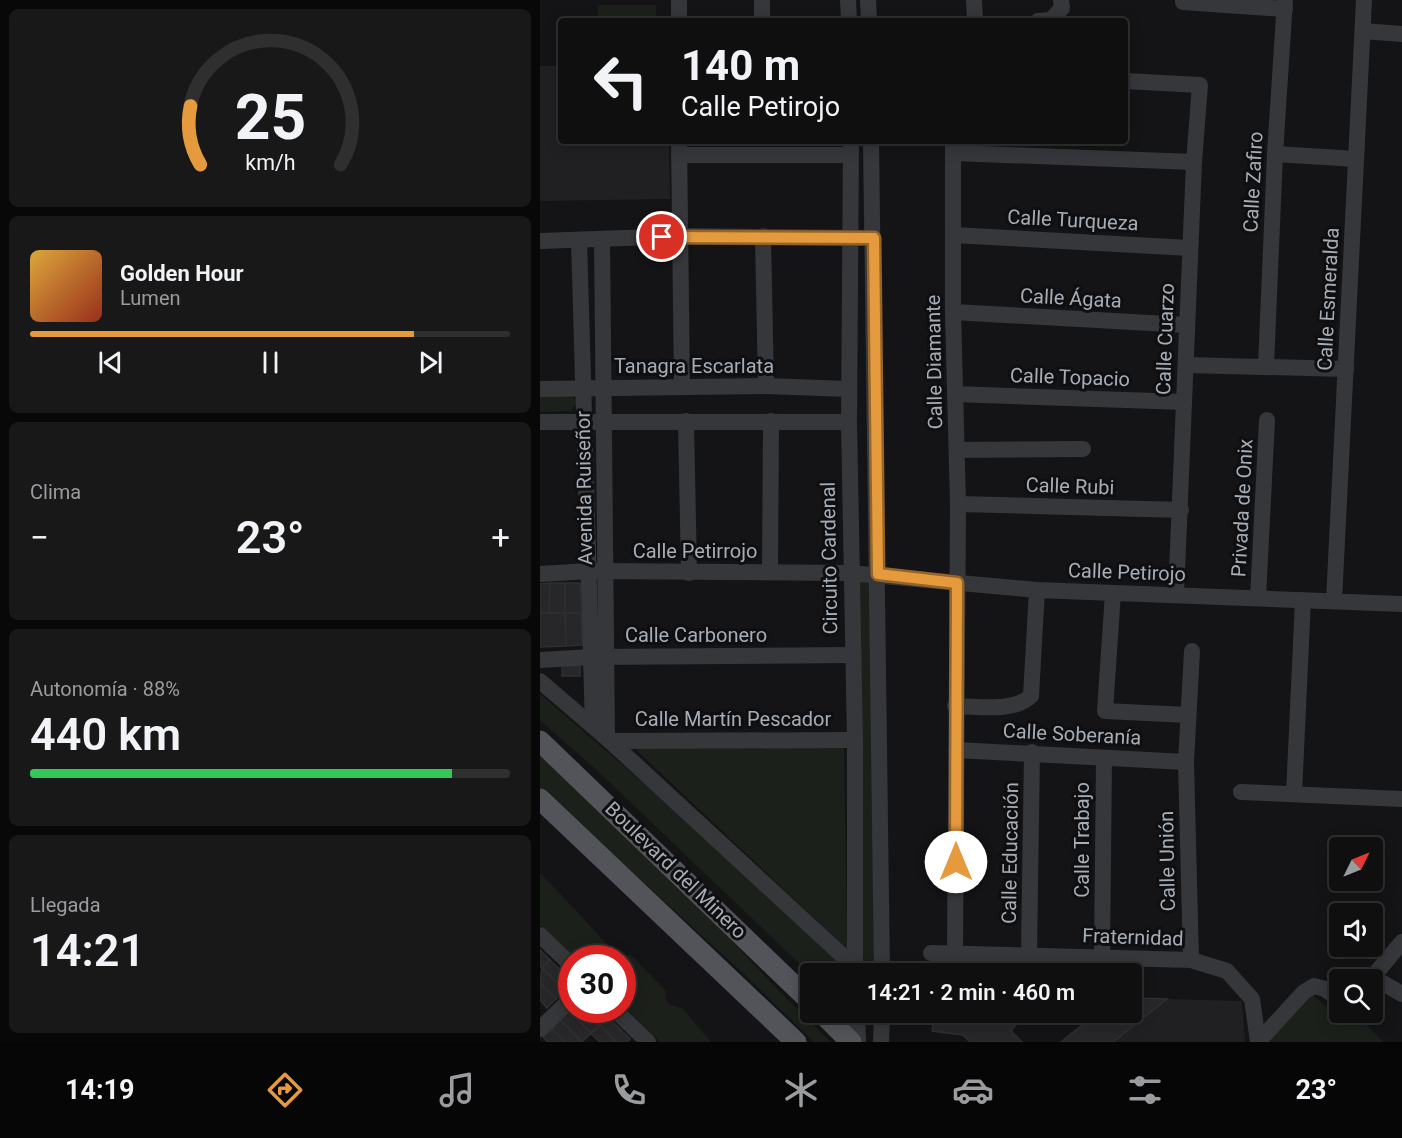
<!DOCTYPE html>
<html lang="es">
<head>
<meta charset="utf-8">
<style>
	:root { --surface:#0f0f10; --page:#181819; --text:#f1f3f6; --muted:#9b9c9f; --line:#2f2f30; --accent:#e59a3d }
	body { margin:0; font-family:Roboto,sans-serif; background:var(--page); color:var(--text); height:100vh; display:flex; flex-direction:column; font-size:22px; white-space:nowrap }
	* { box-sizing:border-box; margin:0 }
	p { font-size:20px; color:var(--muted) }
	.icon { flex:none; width:33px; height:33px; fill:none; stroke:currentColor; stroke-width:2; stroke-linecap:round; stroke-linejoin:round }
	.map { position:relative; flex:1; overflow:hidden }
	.panel { display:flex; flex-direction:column; gap:9px; padding:9px; background:#080809; width:540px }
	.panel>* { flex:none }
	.hud { position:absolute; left:18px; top:18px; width:570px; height:126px; border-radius:6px; box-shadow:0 3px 15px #0003,0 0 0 2px var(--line); background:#0f0f10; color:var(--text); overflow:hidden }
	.needle { width:39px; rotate:47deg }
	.tools { position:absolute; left:789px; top:837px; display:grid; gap:12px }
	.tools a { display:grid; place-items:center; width:54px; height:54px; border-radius:6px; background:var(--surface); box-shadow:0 3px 15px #0003,0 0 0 2px var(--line); font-size:30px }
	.speed { position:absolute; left:18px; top:945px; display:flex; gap:12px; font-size:30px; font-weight:700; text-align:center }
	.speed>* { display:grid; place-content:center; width:78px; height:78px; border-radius:50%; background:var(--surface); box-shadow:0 3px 15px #0003,0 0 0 2px var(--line); line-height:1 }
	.speed .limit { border:9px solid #d22; background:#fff; color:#111 }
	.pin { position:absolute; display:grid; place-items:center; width:51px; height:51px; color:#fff; margin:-26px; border:3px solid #fff; border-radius:50%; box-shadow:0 2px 6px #0007 }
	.me { position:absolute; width:66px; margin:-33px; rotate:0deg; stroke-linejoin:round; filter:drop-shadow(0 0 4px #0008) }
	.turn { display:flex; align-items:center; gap:21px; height:126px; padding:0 24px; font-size:27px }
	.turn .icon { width:78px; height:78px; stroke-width:2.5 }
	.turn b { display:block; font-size:42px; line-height:51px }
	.big { font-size:45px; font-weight:600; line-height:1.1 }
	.panel .widget { flex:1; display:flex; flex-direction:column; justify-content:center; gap:9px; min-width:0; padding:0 21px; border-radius:9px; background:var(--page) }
	.panel .dial { align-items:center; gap:0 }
	.dial svg { height:156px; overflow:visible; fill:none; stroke:var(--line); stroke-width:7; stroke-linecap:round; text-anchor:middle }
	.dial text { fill:var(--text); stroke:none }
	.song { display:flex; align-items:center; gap:18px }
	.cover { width:72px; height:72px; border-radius:9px; background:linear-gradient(135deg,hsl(40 70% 55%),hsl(10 70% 35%)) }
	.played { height:6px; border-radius:3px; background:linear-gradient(90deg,var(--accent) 80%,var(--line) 80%) }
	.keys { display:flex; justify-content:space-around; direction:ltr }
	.heat { display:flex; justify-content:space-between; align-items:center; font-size:33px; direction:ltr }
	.charge { height:9px; border-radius:4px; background:linear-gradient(90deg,#34c759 88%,var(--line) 0) }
	.trip { position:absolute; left:260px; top:963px; width:342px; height:60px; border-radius:6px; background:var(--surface); box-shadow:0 3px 15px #0003,0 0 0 2px var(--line); font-weight:600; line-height:60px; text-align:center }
	.menu { display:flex; height:96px; justify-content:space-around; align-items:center; background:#060606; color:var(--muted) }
	.menu .icon { width:42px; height:42px }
	.menu .on { color:var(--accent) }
	.menu b { font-size:27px; color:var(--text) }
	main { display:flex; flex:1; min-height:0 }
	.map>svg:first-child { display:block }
</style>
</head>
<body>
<main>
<section class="panel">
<div class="widget dial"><svg viewBox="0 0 100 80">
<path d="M14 69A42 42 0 1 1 86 69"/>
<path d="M14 69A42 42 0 0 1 9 39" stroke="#e59a3d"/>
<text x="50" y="56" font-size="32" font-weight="700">25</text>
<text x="50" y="72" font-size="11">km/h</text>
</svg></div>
<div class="widget">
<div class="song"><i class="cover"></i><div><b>Golden Hour</b><p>Lumen</p></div></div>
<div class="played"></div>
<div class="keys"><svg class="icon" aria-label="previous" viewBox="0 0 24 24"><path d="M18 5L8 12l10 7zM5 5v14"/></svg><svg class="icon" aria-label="pause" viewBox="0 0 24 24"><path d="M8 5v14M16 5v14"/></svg><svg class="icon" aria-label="next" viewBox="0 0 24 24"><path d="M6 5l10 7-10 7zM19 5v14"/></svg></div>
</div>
<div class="widget"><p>Clima</p>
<div class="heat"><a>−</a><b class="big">23°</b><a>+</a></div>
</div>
<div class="widget"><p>Autonomía · 88%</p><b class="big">440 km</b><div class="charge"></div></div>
<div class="widget"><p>Llegada</p><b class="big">14:21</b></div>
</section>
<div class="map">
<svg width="862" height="1042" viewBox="0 0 862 1042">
	<rect width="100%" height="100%" fill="#141416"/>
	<g fill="#202023">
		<path d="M 0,66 L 21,66 L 21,141 L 129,141 L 130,199 L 0,201 Z"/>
		<path d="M 627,999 L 702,1001 L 705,1042 L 573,1042 Z"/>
	</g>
	<g fill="#1b201b">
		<rect x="58" y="5" width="58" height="16"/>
		<path d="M 0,394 L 30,394 L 37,402 L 31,411 L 0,412 Z"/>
		<path d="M 318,581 L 331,581 L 336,964 L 327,969 L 323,965 Z"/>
		<path d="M 0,694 L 115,793 L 303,967 L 302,973 L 270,974 L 64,777 L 0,720 Z"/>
		<path d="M 91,745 L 304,745 L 307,949 Z"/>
		<path d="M 0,753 L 165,912 L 235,987 L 291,1042 L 274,1042 L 204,974 L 0,788 Z"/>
		<path d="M 0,873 L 8,881 L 80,958 L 34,958 L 0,925 Z"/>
		<path d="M 90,954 L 126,991 L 125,998 L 129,1004 L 143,1009 L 171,1042 L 120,1042 L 83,1005 L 82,961 Z"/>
		<path d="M 773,995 L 800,1019 L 814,1013 L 844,1042 L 728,1042 Z"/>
	</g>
	<g fill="#27272a" stroke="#2e2f31" stroke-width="1.5">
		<path d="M 10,583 L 25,583 L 25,613 L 9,613 Z"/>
		<path d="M 10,583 L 9,613 L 0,613 L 0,584 Z"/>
		<path d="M 25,583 L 40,583 L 41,613 L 25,613 Z"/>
		<path d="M 0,613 L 25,613 L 26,646 L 0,647 Z"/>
		<path d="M 25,613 L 41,613 L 42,645 L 26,646 Z"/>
		<rect x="22" y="666" width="18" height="10"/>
		<path d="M 0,950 L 10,960 L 2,968 L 0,966 Z"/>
		<path d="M 10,960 L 32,981 L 24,990 L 2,968 Z"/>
		<path d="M 2,968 L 24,990 L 16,999 L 0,983 Z"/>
		<path d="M 0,983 L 16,999 L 7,1008 L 0,1000 Z"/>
		<path d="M 591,998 L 627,999 L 573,1042 L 521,1042 L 558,1012 L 591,1012 Z"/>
		<path d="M 32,1010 L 44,1010 L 59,1025 L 51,1033 L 29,1011 Z"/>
		<path d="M 44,1010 L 60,1010 L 67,1017 L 59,1025 Z"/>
		<path d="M 29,1011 L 51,1033 L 42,1042 L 20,1020 Z"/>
		<path d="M 391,1012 L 486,1012 L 471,1031 L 482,1042 L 430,1042 L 423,1035 L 392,1031 L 394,1016 Z"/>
		<path d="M 68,1017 L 90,1039 L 87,1042 L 76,1042 L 60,1025 Z"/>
		<path d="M 20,1020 L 42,1042 L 25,1042 L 12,1029 Z"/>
		<path d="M 60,1025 L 76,1042 L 60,1042 L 51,1034 Z"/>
		<path d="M 12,1029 L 25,1042 L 8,1042 L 3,1037 Z"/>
	</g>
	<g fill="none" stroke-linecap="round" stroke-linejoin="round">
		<g stroke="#35373a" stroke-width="16">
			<path d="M 139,0 L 139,21"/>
			<path d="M 222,0 L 222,21"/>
			<path d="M 308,0 L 309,21"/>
			<path d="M 328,0 L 329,21"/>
			<path d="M 434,0 L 435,21"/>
			<path d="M 643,2 L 745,9"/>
			<path d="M 498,21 L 511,20 L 522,8 L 521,0"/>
			<path d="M 823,31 L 862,34"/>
			<path d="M 585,81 L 660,85 L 654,162 L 636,595"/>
			<path d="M 139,141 L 142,387"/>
			<path d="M 311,141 L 309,422 L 315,740 L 315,974"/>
			<path d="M 331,141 L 342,974"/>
			<path d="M 413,141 L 413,312 L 418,504 L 415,952"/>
			<path d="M 413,153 L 654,162"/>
			<path d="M 735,154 L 816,159"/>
			<path d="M 139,155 L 311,155"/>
			<path d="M 413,235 L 650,248"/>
			<path d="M 223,236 L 226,386"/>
			<path d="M 62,239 L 67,738"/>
			<path d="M 39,240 L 53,726"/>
			<path d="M 0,241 L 141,236 L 320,238"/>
			<path d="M 413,312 L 646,325"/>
			<path d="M 646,365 L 806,369"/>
			<path d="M 726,366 L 735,154 L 745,0"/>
			<path d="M 0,389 L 226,386 L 309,389"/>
			<path d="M 415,394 L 644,402"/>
			<path d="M 146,421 L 149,573"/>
			<path d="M 0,422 L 309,422"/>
			<path d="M 417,450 L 543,449"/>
			<path d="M 418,504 L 641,510"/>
			<path d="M 230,572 L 231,421"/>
			<path d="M 0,574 L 50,571 L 310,573 L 497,590 L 862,604"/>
			<path d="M 573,593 L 565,711 L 648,715"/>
			<path d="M 718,598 L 727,420"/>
			<path d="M 794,601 L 824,0"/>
			<path d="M 0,660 L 52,657 L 312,655"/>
			<path d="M 0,681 L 70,741 L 319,971"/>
			<path d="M 415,706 C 438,706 473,713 491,696 L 497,590"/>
			<path d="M 70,741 L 315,740"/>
			<path d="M 416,750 L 646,762"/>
			<path d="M 701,792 L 862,799"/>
			<path d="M 754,794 L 763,600"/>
			<path d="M 0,935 L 32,966"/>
			<path d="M 391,953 L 651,960 L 687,971 L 712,999 L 718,1042"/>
			<path d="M 489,954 L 492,752"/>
			<path d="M 562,958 L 564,758"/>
			<path d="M 651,960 L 646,762 L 652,651"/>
			<path d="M 832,977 L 862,994"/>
			<path d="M 830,980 L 862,942"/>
			<path d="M 75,1010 L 108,1042"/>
			<path d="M 317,1012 L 318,1042"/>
			<path d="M 0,1029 L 32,998"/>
			<path d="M 341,1042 L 342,1012"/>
			<path d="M 718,1042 L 764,992 L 774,986 L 785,989 L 800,1000"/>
		</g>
		<g stroke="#525459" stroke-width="21">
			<path d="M 0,741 L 270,1001"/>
			<path d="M 0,799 L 256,1042"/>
			<path d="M 281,1012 L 311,1042"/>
		</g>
	</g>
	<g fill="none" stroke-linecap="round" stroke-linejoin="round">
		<g stroke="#956428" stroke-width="15">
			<path id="route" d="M 122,237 L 334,238 L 338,574 L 417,583 L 416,862"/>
		</g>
		<use href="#route" stroke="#e59a3d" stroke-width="10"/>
	</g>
	<g text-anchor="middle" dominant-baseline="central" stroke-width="6" stroke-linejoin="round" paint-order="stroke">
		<g font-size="20" fill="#a7adb5" stroke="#0f0f11">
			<text transform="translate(713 182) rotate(-87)">Calle Zafiro</text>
			<text transform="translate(533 220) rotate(3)">Calle Turqueza</text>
			<text transform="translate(531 298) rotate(3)">Calle Ágata</text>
			<text transform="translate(788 299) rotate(-87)">Calle Esmeralda</text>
			<text transform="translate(625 339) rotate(-88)">Calle Cuarzo</text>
			<text transform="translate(394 362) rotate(-91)">Calle Diamante</text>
			<text x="154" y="366">Tanagra Escarlata</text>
			<text transform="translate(530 377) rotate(2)">Calle Topacio</text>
			<text transform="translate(530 486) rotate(2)">Calle Rubi</text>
			<text transform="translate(44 488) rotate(-91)">Avenida Ruiseñor</text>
			<text transform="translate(702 508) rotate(-87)">Privada de Onix</text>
			<text x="155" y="551">Calle Petirrojo</text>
			<text transform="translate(289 558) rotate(-91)">Circuito Cardenal</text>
			<text transform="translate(587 572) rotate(2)">Calle Petirojo</text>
			<text x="156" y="635">Calle Carbonero</text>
			<text x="193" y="719">Calle Martín Pescador</text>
			<text transform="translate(532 734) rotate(3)">Calle Soberanía</text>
			<text transform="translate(542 840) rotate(-90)">Calle Trabajo</text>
			<text transform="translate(470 853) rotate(-89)">Calle Educación</text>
			<text transform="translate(627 861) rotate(-91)">Calle Unión</text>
			<text transform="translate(136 870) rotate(44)">Boulevard del Minero</text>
			<text transform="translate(593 937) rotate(2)">Fraternidad</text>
		</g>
	</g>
</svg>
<div class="tools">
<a><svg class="needle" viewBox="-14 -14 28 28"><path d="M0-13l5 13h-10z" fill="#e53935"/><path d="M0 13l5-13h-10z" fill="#9b9c9f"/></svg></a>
<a><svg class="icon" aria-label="sound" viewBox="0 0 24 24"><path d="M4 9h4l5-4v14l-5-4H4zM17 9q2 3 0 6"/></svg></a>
<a><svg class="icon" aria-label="search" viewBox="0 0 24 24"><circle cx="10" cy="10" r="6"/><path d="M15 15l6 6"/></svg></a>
</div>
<div class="speed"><div class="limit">30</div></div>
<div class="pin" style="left:122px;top:237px;background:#d93025"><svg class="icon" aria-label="arrive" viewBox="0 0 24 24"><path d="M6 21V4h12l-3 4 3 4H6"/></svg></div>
<svg class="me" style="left:416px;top:862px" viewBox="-20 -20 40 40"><circle r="19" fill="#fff"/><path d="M0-13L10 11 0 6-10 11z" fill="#e59a3d"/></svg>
<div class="trip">14:21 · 2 min · 460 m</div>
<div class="hud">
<div class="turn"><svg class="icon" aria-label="left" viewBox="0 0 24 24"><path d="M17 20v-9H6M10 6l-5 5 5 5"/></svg><div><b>140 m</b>Calle Petirojo</div></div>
</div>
</div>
</main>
<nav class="menu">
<b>14:19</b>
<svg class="icon on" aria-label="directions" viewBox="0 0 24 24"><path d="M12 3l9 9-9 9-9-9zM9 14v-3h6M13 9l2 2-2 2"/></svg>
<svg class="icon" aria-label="music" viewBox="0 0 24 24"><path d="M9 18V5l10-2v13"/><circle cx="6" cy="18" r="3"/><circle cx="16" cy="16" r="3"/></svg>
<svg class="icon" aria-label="phone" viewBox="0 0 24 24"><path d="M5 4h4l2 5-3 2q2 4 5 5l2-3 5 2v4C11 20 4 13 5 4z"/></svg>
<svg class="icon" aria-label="climate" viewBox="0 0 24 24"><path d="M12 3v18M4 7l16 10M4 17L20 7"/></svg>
<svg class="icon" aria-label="car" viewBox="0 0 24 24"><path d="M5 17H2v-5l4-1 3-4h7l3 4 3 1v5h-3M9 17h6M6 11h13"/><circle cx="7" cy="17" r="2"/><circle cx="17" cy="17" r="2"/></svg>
<svg class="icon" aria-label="filters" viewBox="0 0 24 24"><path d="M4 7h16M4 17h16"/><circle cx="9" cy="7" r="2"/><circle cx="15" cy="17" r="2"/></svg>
<b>23°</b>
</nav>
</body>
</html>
